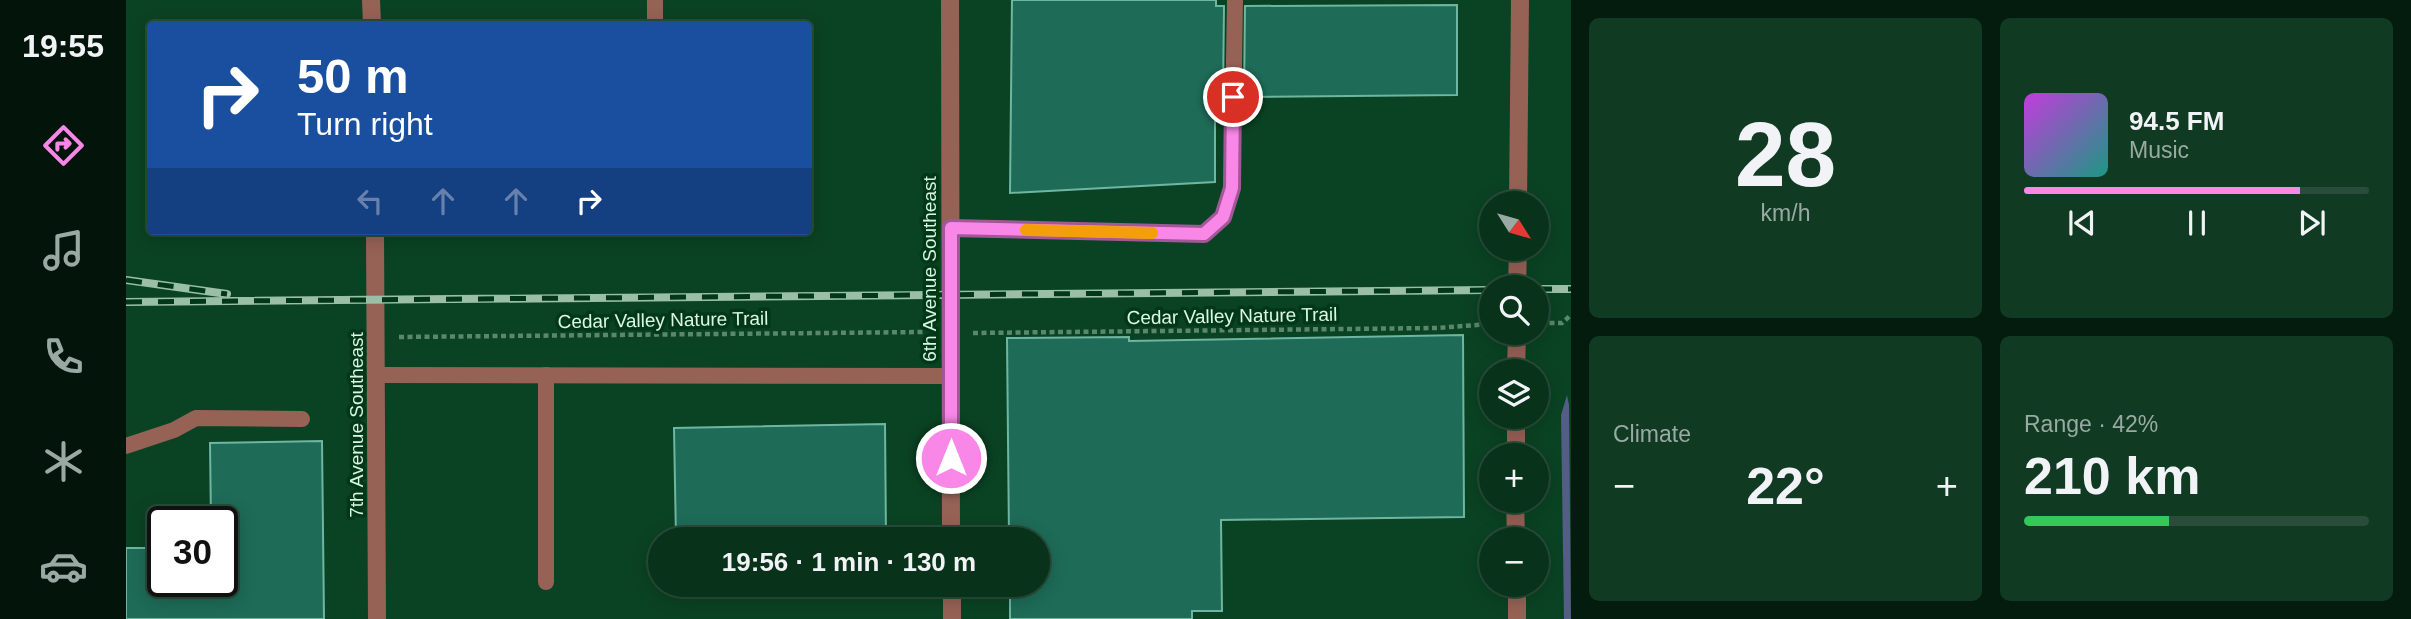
<!DOCTYPE html>
<html lang="en">
<head>
<meta charset="utf-8">
<style>
	:root { --surface:#08321a; --page:#113a23; --text:#f1f3f6; --muted:#98aaa2; --line:#294d39; --accent:#f987e8 }
	body { margin:0; font-family:Helvetica,sans-serif; background:var(--page); color:var(--text); height:100vh; display:flex; flex-direction:column; font-size:26px; white-space:nowrap }
	* { box-sizing:border-box; margin:0 }
	p { font-size:23px; color:var(--muted) }
	.icon { flex:none; width:38px; height:38px; fill:none; stroke:currentColor; stroke-width:2; stroke-linecap:round; stroke-linejoin:round }
	.map { position:relative; flex:1; overflow:hidden }
	.details { display:flex; flex-direction:column; gap:18px; padding:18px; background:#041c0e; width:840px }
	.details>* { flex:none }
	.top-card { position:absolute; left:21px; top:21px; width:665px; height:214px; border-radius:7px; box-shadow:0 4px 18px #0003,0 0 0 2px var(--line); background:#1a4fa0; color:#fff; overflow:hidden }
	.needle { width:46px; rotate:127deg }
	.controls { position:absolute; left:1353px; top:191px; display:grid; gap:14px }
	.controls a { display:grid; place-items:center; width:70px; height:70px; border-radius:50%; background:var(--surface); box-shadow:0 4px 18px #0003,0 0 0 2px var(--line); font-size:35px }
	.speed { position:absolute; left:21px; top:506px; display:flex; gap:14px; font-size:35px; font-weight:700; text-align:center }
	.speed>* { display:grid; place-content:center; width:91px; height:91px; border-radius:50%; background:var(--surface); box-shadow:0 4px 18px #0003,0 0 0 2px var(--line); line-height:1 }
	.speed .limit { border:4px solid #111; border-radius:10px; background:#fff; color:#111 }
	.pin { position:absolute; display:grid; place-items:center; width:60px; height:60px; color:#fff; margin:-30px; border:4px solid #fff; border-radius:50%; box-shadow:0 2px 7px #0007 }
	.me { position:absolute; width:77px; margin:-38px; rotate:0deg; stroke-linejoin:round; filter:drop-shadow(0 0 5px #0008) }
	.turn { display:flex; align-items:center; gap:24px; height:147px; padding:0 35px; font-size:32px }
	.turn .icon { width:91px; height:91px; stroke-width:2.5 }
	.turn b { display:block; font-size:49px; line-height:60px }
	.lanes { display:flex; align-items:center; height:66px; padding:0 35px; background:#0003; justify-content:center; gap:35px; direction:ltr }
	.lanes .off { opacity:.35 }
	.big { font-size:52px; font-weight:800; line-height:1.1 }
	.details .widget { flex:1; display:flex; flex-direction:column; justify-content:center; gap:10px; min-width:0; padding:0 24px; border-radius:10px; background:var(--page) }
	.details .dial { align-items:center; gap:0 }
	.dial b { font-size:91px; line-height:1 }
	.song { display:flex; align-items:center; gap:21px }
	.cover { width:84px; height:84px; border-radius:10px; background:linear-gradient(135deg,hsl(290 70% 55%),hsl(170 70% 35%)) }
	.played { height:7px; border-radius:4px; background:linear-gradient(90deg,var(--accent) 80%,var(--line) 80%) }
	.keys { display:flex; justify-content:space-around; direction:ltr }
	.heat { display:flex; justify-content:space-between; align-items:center; font-size:38px; direction:ltr }
	.charge { height:10px; border-radius:5px; background:linear-gradient(90deg,#34c759 42%,var(--line) 0) }
	.details .tiles { flex:1; display:grid; gap:18px; grid-template-columns:repeat(2,1fr) }
	.trip { position:absolute; left:522px; top:527px; width:402px; height:70px; border-radius:35px; background:var(--surface); box-shadow:0 4px 18px #0003,0 0 0 2px var(--line); font-weight:800; line-height:70px; text-align:center }
	main { display:flex; flex:1; min-height:0 }
	.tabs { display:flex; flex-direction:column; width:126px; justify-content:space-around; align-items:center; background:#03140a; color:var(--muted) }
	.tabs .icon { width:49px; height:49px }
	.tabs .on { color:var(--accent) }
	.tabs b { font-size:32px; color:var(--text) }
	.map>svg:first-child { display:block }
</style>
</head>
<body>
<main>
<nav class="tabs">
<b>19:55</b>
<svg class="icon on" aria-label="directions" viewBox="0 0 24 24"><path d="M12 3l9 9-9 9-9-9zM9 14v-3h6M13 9l2 2-2 2"/></svg>
<svg class="icon" aria-label="music" viewBox="0 0 24 24"><path d="M9 18V5l10-2v13"/><circle cx="6" cy="18" r="3"/><circle cx="16" cy="16" r="3"/></svg>
<svg class="icon" aria-label="phone" viewBox="0 0 24 24"><path d="M5 4h4l2 5-3 2q2 4 5 5l2-3 5 2v4C11 20 4 13 5 4z"/></svg>
<svg class="icon" aria-label="climate" viewBox="0 0 24 24"><path d="M12 3v18M4 7l16 10M4 17L20 7"/></svg>
<svg class="icon" aria-label="car" viewBox="0 0 24 24"><path d="M5 17H2v-5l4-1 3-4h7l3 4 3 1v5h-3M9 17h6M6 11h13"/><circle cx="7" cy="17" r="2"/><circle cx="17" cy="17" r="2"/></svg>
</nav>
<div class="map">
<svg width="1445" height="619" viewBox="0 0 1445 619">
	<rect width="100%" height="100%" fill="#0a4323"/>
	<path fill="#545d83" d="M 1441,395 L 1443,405 L 1445,619 L 1438,619 L 1435,415 Z"/>
	<g fill="#1e6b58" stroke="#6eb6a1" stroke-width="2">
		<path d="M 886,0 L 1090,0 L 1090,6 L 1098,6 L 1097,97 L 1089,97 L 1089,182 L 884,193 Z"/>
		<path d="M 1331,5 L 1331,95 L 1118,97 L 1119,6 Z"/>
		<path d="M 1337,335 L 1338,517 L 1095,520 L 1096,611 L 1066,611 L 1066,619 L 884,619 L 884,584 L 912,584 L 912,539 L 883,539 L 881,338 L 1003,337 L 1003,341 Z"/>
		<path d="M 759,424 L 760,539 L 550,539 L 548,428 Z"/>
		<path d="M 196,441 L 198,619 L 0,619 L 0,548 L 37,548 L 37,581 L 96,581 L 96,522 L 85,522 L 84,443 Z"/>
	</g>
	<g fill="none" stroke-linecap="round" stroke-linejoin="round">
		<g stroke="#5b886c" stroke-width="4.5" stroke-dasharray="5 3.5" stroke-linecap="butt">
			<path d="M 1415,323 L 1436,323 L 1445,315"/>
			<path d="M 847,333 L 1311,328 L 1365,324"/>
			<path d="M 273,337 L 800,332"/>
		</g>
		<g stroke="#976256" stroke-width="16">
			<path d="M 529,24 L 529,0"/>
			<path d="M 825,228 L 1078,234 L 1097,217 L 1106,188 L 1109,0"/>
			<path d="M 251,375 L 824,376"/>
			<path d="M 420,375 L 420,582"/>
			<path d="M 0,446 L 48,430 L 70,418 L 176,419"/>
		</g>
		<g stroke="#976256" stroke-width="18">
			<path d="M 245,0 L 246,24"/>
			<path d="M 824,0 L 825,539"/>
			<path d="M 1392,203 L 1394,0"/>
			<path d="M 249,231 L 251,619"/>
			<path d="M 1391,287 L 1392,248"/>
			<path d="M 1390,371 L 1391,332"/>
			<path d="M 1390,455 L 1390,416"/>
			<path d="M 1389,500 L 1390,539"/>
			<path d="M 826,584 L 826,619"/>
			<path d="M 1391,584 L 1391,619"/>
		</g>
		<g stroke="#9abea6" stroke-width="8">
			<g id="rail">
				<path d="M 0,280 L 101,294"/>
				<path d="M 1410,289 L 1445,289"/>
				<path d="M 0,302 L 1365,290"/>
			</g>
		</g>
		<use href="#rail" stroke="#003819" stroke-width="5" stroke-dasharray="16" stroke-linecap="butt"/>
	</g>
	<g fill="none" stroke-linecap="round" stroke-linejoin="round">
		<g stroke="#a25897" stroke-width="18">
			<path id="route" d="M 825,458 L 825,228 L 1078,234 L 1097,217 L 1106,188 L 1107,97"/>
		</g>
		<use href="#route" stroke="#f987e8" stroke-width="12"/>
		<path stroke="#f59e0b" stroke-width="12" d="M 900,230 L 1026,233"/>
	</g>
	<g text-anchor="middle" dominant-baseline="central" stroke-width="7" stroke-linejoin="round" paint-order="stroke">
		<g font-size="19" fill="#dbf6e1" stroke="#003819">
			<text transform="translate(803 269) rotate(-90)">6th Avenue Southeast</text>
			<text transform="translate(1106 316) rotate(-1)">Cedar Valley Nature Trail</text>
			<text transform="translate(537 320) rotate(-1)">Cedar Valley Nature Trail</text>
			<text transform="translate(230 425) rotate(-90)">7th Avenue Southeast</text>
		</g>
	</g>
</svg>
<div class="controls">
<a><svg class="needle" viewBox="-14 -14 28 28"><path d="M0-13l5 13h-10z" fill="#e53935"/><path d="M0 13l5-13h-10z" fill="#98aaa2"/></svg></a>
<a><svg class="icon" aria-label="search" viewBox="0 0 24 24"><circle cx="10" cy="10" r="6"/><path d="M15 15l6 6"/></svg></a>
<a><svg class="icon" aria-label="layers" viewBox="0 0 24 24"><path d="M12 4l9 5-9 5-9-5zM3 14l9 5 9-5"/></svg></a>
<a>+</a>
<a>−</a>
</div>
<div class="speed"><div class="limit">30</div></div>
<div class="pin" style="left:1107px;top:97px;background:#d93025"><svg class="icon" aria-label="arrive" viewBox="0 0 24 24"><path d="M6 21V4h12l-3 4 3 4H6"/></svg></div>
<svg class="me" style="left:825px;top:458px" viewBox="-20 -20 40 40"><circle r="17" fill="#f987e8" stroke="#fff" stroke-width="3"/><path d="M0-11L8 9 0 5-8 9z" fill="#fff"/></svg>
<div class="trip">19:56 · 1 min · 130 m</div>
<div class="top-card">
<div class="turn"><svg class="icon" aria-label="right" viewBox="0 0 24 24"><path d="M7 20v-9h11M14 6l5 5-5 5"/></svg><div><b>50 m</b>Turn right</div></div>
<div class="lanes"><svg class="icon off" aria-label="left" viewBox="0 0 24 24"><path d="M17 20v-9H6M10 6l-5 5 5 5"/></svg><svg class="icon off" aria-label="ahead" viewBox="0 0 24 24"><path d="M12 20V5M6 11l6-6 6 6"/></svg><svg class="icon off" aria-label="ahead" viewBox="0 0 24 24"><path d="M12 20V5M6 11l6-6 6 6"/></svg><svg class="icon" aria-label="right" viewBox="0 0 24 24"><path d="M7 20v-9h11M14 6l5 5-5 5"/></svg></div>
</div>
</div>
<section class="details">
<div class="tiles">
<div class="widget dial"><b>28</b><p>km/h</p></div>
<div class="widget">
<div class="song"><i class="cover"></i><div><b>94.5 FM</b><p>Music</p></div></div>
<div class="played"></div>
<div class="keys"><svg class="icon" aria-label="previous" viewBox="0 0 24 24"><path d="M18 5L8 12l10 7zM5 5v14"/></svg><svg class="icon" aria-label="pause" viewBox="0 0 24 24"><path d="M8 5v14M16 5v14"/></svg><svg class="icon" aria-label="next" viewBox="0 0 24 24"><path d="M6 5l10 7-10 7zM19 5v14"/></svg></div>
</div>
<div class="widget"><p>Climate</p>
<div class="heat"><a>−</a><b class="big">22°</b><a>+</a></div>
</div>
<div class="widget"><p>Range · 42%</p><b class="big">210 km</b><div class="charge"></div></div>
</div>
</section>
</main>
</body>
</html>
